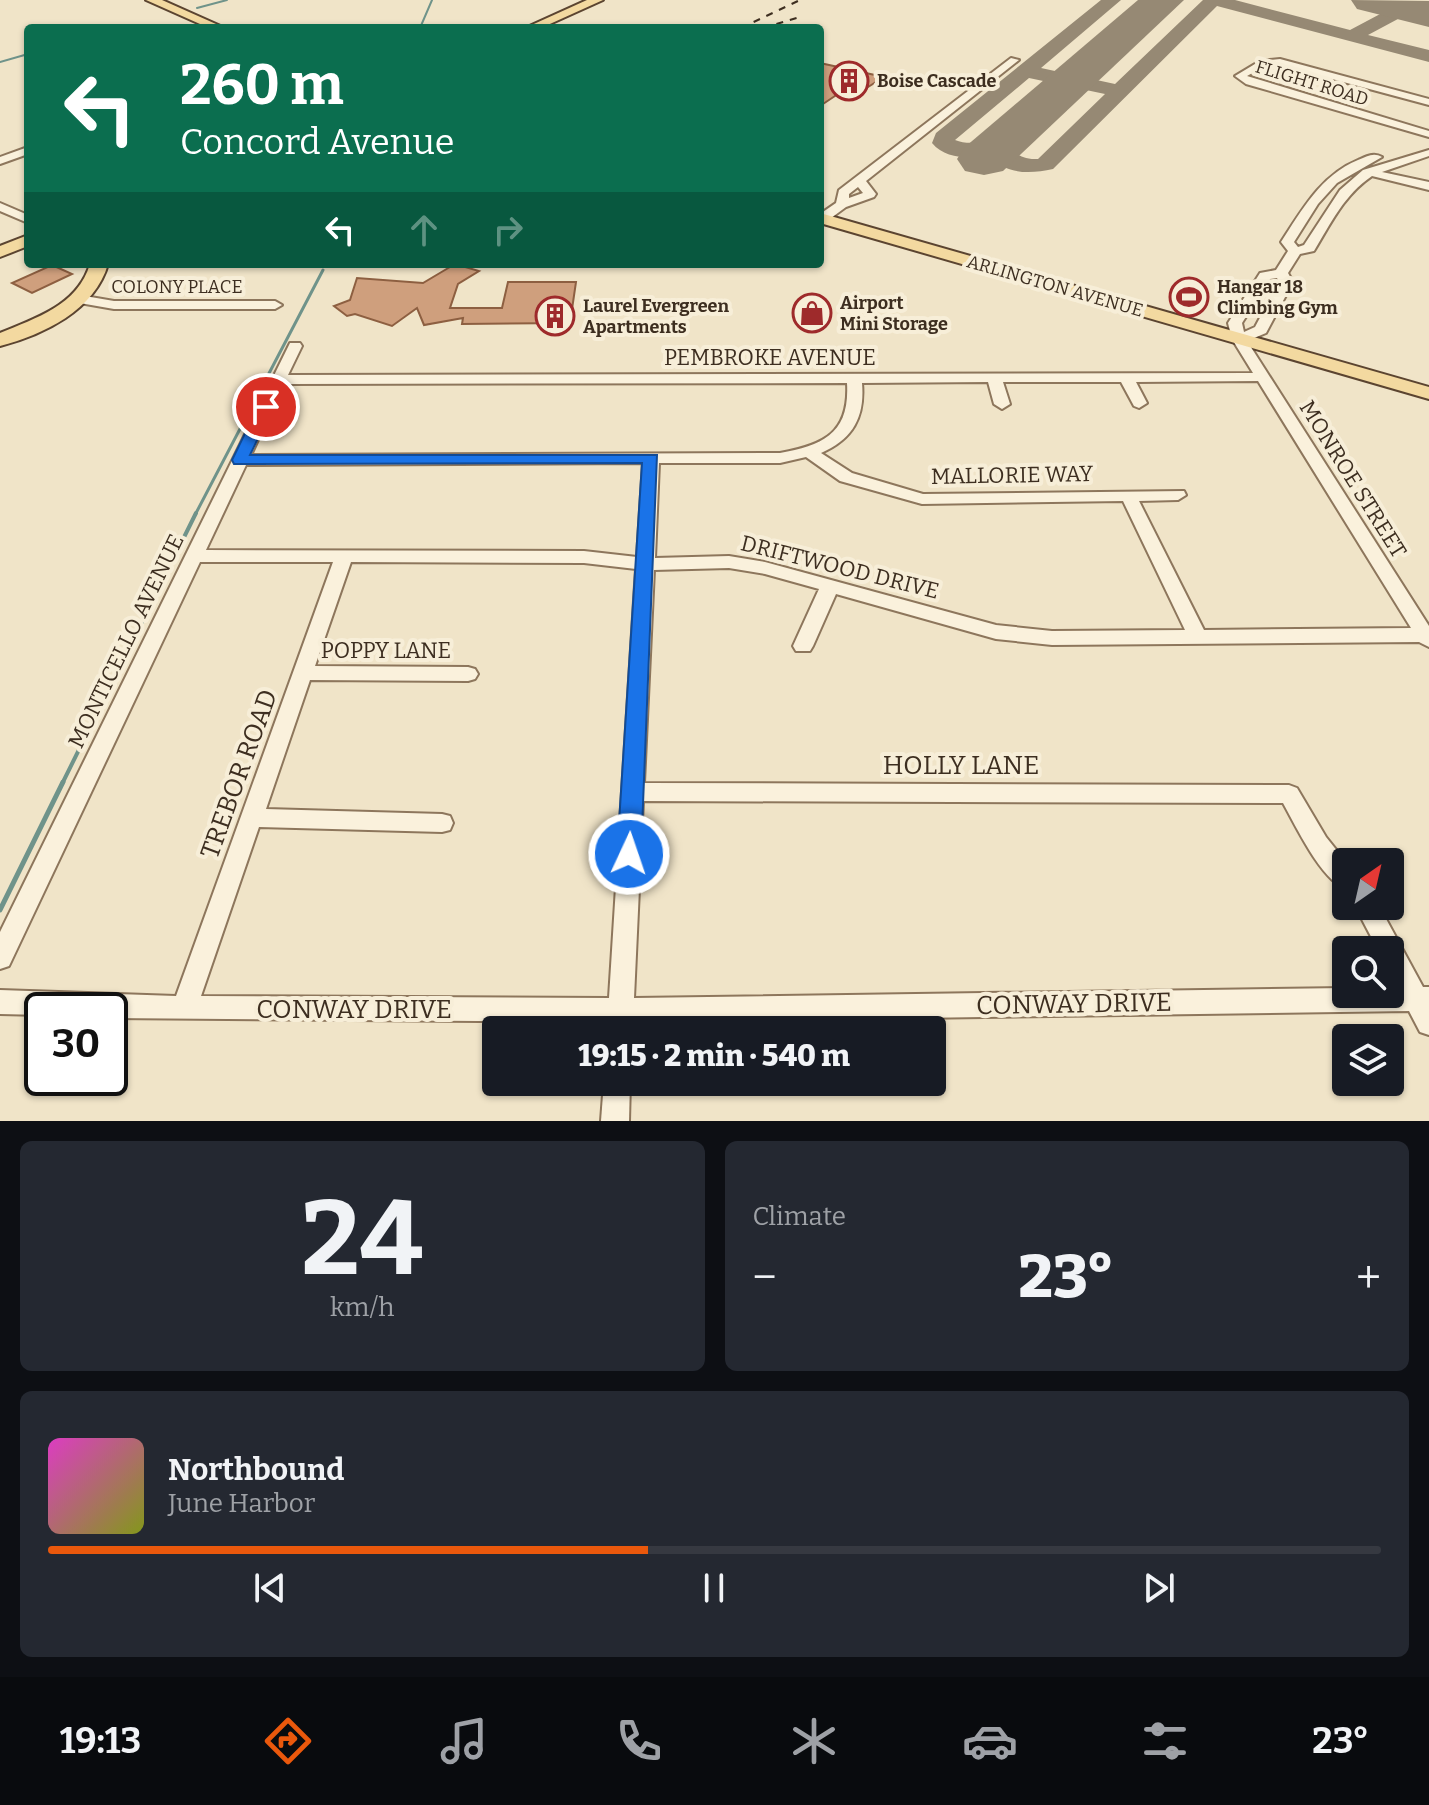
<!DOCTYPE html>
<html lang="en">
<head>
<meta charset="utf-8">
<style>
	:root { --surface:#171b24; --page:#242831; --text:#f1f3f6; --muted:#9ea1a6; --line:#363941; --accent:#ea580c }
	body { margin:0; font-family:Bitter,serif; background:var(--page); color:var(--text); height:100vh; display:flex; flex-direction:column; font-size:30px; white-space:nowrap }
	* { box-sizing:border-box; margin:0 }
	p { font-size:26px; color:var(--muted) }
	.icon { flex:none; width:44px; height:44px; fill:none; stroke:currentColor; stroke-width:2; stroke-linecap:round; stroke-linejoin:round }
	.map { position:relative; height:1121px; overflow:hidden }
	.drawer { display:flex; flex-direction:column; gap:20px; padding:20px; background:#0d0f14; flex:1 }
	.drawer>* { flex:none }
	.hud { position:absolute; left:24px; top:24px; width:800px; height:244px; border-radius:8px; box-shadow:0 2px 6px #0004; background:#0b6e4f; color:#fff; overflow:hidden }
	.needle { width:52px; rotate:34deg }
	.tools { position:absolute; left:1332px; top:848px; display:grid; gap:16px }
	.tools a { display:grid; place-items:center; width:72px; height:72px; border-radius:8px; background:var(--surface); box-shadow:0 2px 6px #0004; font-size:40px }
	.speed { position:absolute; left:24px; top:992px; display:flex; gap:16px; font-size:40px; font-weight:700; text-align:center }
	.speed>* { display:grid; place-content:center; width:104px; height:104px; border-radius:50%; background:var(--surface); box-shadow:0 2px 6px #0004; line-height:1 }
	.speed .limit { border:4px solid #111; border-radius:12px; background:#fff; color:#111 }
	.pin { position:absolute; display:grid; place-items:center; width:68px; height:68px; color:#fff; margin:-34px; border:4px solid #fff; border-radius:50%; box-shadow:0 2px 8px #0007 }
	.me { position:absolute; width:88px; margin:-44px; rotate:3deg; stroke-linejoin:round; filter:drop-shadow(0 0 6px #0008) }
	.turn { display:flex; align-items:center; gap:28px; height:168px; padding:0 24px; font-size:36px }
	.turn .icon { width:104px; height:104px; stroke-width:2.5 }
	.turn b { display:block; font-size:56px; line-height:68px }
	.lanes { display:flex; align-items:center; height:76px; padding:0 24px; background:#0003; justify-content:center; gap:40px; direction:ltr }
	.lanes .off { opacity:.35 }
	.big { font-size:60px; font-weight:800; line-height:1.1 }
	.drawer .widget { flex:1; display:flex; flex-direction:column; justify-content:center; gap:12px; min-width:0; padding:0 28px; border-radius:12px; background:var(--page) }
	.drawer .dial { align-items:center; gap:0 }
	.dial b { font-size:104px; line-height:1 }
	.song { display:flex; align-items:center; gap:24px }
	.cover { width:96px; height:96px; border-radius:12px; background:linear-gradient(135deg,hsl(310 70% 55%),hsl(70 70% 35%)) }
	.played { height:8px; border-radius:4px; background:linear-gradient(90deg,var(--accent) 45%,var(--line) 45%) }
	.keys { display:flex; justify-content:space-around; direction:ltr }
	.heat { display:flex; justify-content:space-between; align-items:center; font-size:44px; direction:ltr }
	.drawer .tiles { flex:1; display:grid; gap:20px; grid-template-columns:1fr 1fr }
	.widget:last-child { grid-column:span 2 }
	.trip { position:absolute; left:482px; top:1016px; width:464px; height:80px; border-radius:8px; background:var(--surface); box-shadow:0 2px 6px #0004; font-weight:800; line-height:80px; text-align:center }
	.tabs { display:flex; height:128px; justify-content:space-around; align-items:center; background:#090b0e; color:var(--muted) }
	.tabs .icon { width:56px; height:56px }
	.tabs .on { color:var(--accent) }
	.tabs b { font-size:36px; color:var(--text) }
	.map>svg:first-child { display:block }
</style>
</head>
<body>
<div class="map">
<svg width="1429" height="1121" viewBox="0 0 1429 1121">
	<rect width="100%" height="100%" fill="#f0e4c8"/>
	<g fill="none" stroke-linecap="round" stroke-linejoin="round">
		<g stroke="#6f938a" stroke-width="2">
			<path d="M 197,8 L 227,0"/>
			<path d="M 420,28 L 432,0"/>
			<path d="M 0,62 L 28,54"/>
		</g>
		<path stroke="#6f938a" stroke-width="3" d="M 195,515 L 323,270"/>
		<path stroke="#6f938a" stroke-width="4" d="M 62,784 L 196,513"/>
		<path stroke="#6f938a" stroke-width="5" d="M 0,910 L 63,782"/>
		<path fill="#968974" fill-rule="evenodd" d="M 1101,0 L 1121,0 L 1041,68 L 1115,84 L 1203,0 L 1235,0 L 1350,30 L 1399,4 L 1411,4 L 1411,12 L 1368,35 L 1429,50 L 1429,62 L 1217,6 L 1053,169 C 1030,174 1007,175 990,156 C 970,158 946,160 932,143 L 936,133 ZM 1029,78 L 1105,94 L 1038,159 C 1018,160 1016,151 1002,144 C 989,138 971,147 955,140 Z"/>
		<g fill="#968974" fill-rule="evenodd">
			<path d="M 1138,0 L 1184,0 L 1003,171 L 984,175 L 965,171 L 957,159 L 965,147 Z"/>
			<path d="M 1351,0 L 1429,1 L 1429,27 L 1357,9 Z"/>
		</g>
	</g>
	<g fill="#cf9f7d" stroke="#8d5f41" stroke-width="2">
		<path d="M 820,63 L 884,77 L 868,87 L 853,84 L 820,106 Z"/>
		<path d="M 455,264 L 479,271 L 458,284 L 450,308 L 502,308 L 508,282 L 576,282 L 570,323 L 462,324 L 463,318 L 424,325 L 417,308 L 392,326 L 355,314 L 347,316 L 334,306 L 350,300 L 357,278 L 423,283 Z"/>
		<path d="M 52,265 L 72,274 L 32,293 L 12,283 Z"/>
	</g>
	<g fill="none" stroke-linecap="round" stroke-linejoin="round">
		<g stroke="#8d765c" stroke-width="4">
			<g id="minor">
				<path d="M 1011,58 L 1019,60 L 866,181 L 876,194 L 874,197 L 846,207 L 827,221 L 820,221 L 820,214 L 836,203 L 839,190 ZM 858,187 L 863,193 L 849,198 L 849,194 Z"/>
				<path d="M 1280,59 L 1429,99 L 1429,105 L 1280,65 L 1265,66 L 1247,76 L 1429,131 L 1429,137 L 1246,84 L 1235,76 L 1260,61 Z"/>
				<path d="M 28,147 L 28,154 L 0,164 L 0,157 Z"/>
				<path d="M 1429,150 L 1429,156 L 1382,172 L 1429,182 L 1429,190 L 1372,176 C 1344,195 1331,223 1314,251 L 1300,254 L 1288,273 L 1293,282 L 1266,333 L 1247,341 L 1429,626 L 1429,647 L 1419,642 L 1052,645 L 996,639 L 836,594 L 813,646 L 810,651 L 796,651 L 793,646 L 819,589 L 765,574 L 729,568 L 654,570 L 644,783 L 1289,785 L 1297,788 L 1326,837 L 1346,862 L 1346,889 C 1321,880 1296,826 1283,803 L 643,801 L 634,998 L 1346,988 L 1346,994 L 1390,994 L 1390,988 L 1397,987 L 1390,974 L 1390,950 L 1378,950 L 1355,906 L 1379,906 L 1423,987 L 1429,987 L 1429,1035 L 1420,1032 L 1409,1011 L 633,1022 L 633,1030 L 607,1030 L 608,1022 L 110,1018 L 110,1010 L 42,1010 L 42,1015 L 0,1014 L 0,990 L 176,996 L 333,562 L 200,562 L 9,966 L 0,969 L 0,932 L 290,343 L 300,343 L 302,346 L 288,375 L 1253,373 L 1232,339 L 1228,323 L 1260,273 L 1276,270 L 1288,251 L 1281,242 C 1302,210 1321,175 1358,160 C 1367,156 1374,152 1382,157 L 1337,183 L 1318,204 L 1294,242 L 1298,247 L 1304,245 L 1340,190 L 1363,170 ZM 1277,278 L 1279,282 L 1255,327 L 1244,332 L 1242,323 L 1270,279 ZM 1258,381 L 1411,628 L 1204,630 L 1139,501 L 1178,500 L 1186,495 L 1184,491 L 923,494 L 852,473 L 821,453 C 853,439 865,417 862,383 L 988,382 L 994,404 L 1002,409 L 1010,404 L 1003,382 L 1121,382 L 1134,406 L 1139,408 L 1147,403 L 1136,382 ZM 847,383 C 850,433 824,445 780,453 L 251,455 L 284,384 ZM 806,457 L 840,481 L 922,504 L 1123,501 L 1185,630 L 1052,631 L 996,625 L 765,562 L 729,556 L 655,558 L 659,463 L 780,463 ZM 643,463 L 637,557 L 584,551 L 206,550 L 246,465 ZM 351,562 L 584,563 L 636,569 L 609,998 L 201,996 L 259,827 L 442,832 L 450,830 L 453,823 L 450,816 L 442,814 L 266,809 L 310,680 L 468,681 L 475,679 L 478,674 L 475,669 L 468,667 L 315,666 Z"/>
				<path d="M 0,203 L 28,215 L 28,223 L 0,211 Z"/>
				<path d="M 79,295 L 114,301 L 275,301 L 282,305 L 275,309 L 114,309 L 74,302 L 72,299 Z"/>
				<path d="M 604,1082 L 630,1082 L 629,1121 L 601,1121 Z"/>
			</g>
		</g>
		<g stroke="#5b4430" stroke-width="4">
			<g id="major">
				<path d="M 146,0 L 162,0 L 225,28 L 209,28 Z"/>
				<path d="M 587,0 L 603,0 L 541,28 L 525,28 Z"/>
				<path d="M 820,213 L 1429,387 L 1429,399 L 820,223 Z"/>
				<path d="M 28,235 L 28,246 L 0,257 L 0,246 Z"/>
				<path d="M 90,264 L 108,264 C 95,310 43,335 0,346 L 0,333 C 36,318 78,305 90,264 Z"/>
			</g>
		</g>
		<use href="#minor" fill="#faf1dc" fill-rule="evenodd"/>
		<use href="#major" fill="#f3d9a0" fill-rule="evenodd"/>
		<g stroke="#3d2e20" stroke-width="2" stroke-dasharray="7 7" stroke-linecap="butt">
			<path d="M 741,28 L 800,0"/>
			<path d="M 763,28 L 800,17"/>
		</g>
	</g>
	<path fill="#1a73e8" stroke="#114b97" stroke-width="2" d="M 266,402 L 273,407 L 250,455 L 657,455 L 641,854 L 637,861 L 629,864 L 621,861 L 617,854 L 642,463 L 234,464 L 232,460 L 258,407 Z"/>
	<defs>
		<g id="building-ring" transform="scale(2)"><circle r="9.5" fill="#f7eed8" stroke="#9e2a2b" stroke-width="1.5"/><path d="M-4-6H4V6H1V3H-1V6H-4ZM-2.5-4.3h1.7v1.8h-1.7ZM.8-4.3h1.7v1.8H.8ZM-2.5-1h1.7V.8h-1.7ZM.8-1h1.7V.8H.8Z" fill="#9e2a2b"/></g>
		<g id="stadium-ring" transform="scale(2)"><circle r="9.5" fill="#f7eed8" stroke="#9e2a2b" stroke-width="1.5"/><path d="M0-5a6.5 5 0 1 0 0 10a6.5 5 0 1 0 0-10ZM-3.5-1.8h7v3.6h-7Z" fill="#9e2a2b"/></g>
		<g id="shop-ring" transform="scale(2)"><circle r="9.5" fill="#f7eed8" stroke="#9e2a2b" stroke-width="1.5"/><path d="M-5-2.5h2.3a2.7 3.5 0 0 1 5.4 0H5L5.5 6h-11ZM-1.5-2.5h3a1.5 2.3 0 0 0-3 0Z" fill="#9e2a2b"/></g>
	</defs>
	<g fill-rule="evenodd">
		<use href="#building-ring" x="849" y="81"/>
		<use href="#stadium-ring" x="1189" y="297"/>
		<use href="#shop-ring" x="812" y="313"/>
		<use href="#building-ring" x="555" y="316"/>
	</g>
	<g text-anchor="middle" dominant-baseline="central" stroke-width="8" stroke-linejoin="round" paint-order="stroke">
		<g font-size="18" font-weight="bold" fill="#3d2e20" stroke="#f7eed8" text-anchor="start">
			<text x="877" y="81">Boise Cascade</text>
			<text x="1217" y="287">Hangar 18<tspan x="1217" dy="21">Climbing Gym</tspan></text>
			<text x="840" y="303">Airport<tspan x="840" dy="21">Mini Storage</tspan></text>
			<text x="583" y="306">Laurel Evergreen<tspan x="583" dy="21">Apartments</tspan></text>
		</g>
		<g font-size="18" fill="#3d2e20" stroke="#f7eed8">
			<text transform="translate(1312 83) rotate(17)">FLIGHT ROAD</text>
			<text transform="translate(1055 286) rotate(16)">ARLINGTON AVENUE</text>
			<text x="177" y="287">COLONY PLACE</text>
		</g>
		<g font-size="22" fill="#3d2e20" stroke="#f7eed8">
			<text x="770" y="357">PEMBROKE AVENUE</text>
			<text transform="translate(1012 475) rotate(-1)">MALLORIE WAY</text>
			<text transform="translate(1353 479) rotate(58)">MONROE STREET</text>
			<text transform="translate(840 567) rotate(14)">DRIFTWOOD DRIVE</text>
			<text transform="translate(126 641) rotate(-64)">MONTICELLO AVENUE</text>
			<text x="386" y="650">POPPY LANE</text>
		</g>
		<g font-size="26" fill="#3d2e20" stroke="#f7eed8">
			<text x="961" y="765">HOLLY LANE</text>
			<text transform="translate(239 774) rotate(-70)">TREBOR ROAD</text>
			<text transform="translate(1074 1004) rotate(-1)">CONWAY DRIVE</text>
			<text x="354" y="1009">CONWAY DRIVE</text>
		</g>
	</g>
</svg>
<div class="tools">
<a><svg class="needle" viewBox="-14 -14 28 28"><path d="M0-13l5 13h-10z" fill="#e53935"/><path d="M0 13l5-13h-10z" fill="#9ea1a6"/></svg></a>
<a><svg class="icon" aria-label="search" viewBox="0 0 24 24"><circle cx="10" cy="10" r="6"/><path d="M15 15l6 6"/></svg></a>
<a><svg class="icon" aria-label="layers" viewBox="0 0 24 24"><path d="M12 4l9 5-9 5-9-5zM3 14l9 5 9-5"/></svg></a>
</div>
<div class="speed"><div class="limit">30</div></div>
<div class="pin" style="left:266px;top:407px;background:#d93025"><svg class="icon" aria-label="arrive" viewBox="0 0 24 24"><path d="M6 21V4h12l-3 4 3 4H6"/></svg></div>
<svg class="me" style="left:629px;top:854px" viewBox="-20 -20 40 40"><circle r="17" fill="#1a73e8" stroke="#fff" stroke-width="3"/><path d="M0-11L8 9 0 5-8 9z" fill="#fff"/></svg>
<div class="trip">19:15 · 2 min · 540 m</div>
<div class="hud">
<div class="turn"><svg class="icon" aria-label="left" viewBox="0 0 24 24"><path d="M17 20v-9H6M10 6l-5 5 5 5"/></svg><div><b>260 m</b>Concord Avenue</div></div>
<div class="lanes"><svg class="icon" aria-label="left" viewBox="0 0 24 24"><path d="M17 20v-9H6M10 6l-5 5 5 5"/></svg><svg class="icon off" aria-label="ahead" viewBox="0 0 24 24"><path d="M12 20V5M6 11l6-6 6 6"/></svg><svg class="icon off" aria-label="right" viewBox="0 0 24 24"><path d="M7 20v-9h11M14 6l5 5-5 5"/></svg></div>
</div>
</div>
<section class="drawer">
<div class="tiles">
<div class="widget dial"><b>24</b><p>km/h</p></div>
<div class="widget"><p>Climate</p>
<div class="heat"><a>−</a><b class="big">23°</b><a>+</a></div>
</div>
<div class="widget">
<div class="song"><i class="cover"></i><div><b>Northbound</b><p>June Harbor</p></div></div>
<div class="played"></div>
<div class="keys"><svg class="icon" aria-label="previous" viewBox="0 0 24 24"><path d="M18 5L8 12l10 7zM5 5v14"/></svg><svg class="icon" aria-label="pause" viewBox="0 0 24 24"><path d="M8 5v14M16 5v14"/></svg><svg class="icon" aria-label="next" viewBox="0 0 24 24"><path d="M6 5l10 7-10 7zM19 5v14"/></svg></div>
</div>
</div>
</section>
<nav class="tabs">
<b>19:13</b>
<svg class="icon on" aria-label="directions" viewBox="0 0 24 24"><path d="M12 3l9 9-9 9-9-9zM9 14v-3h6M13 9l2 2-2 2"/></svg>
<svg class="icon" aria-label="music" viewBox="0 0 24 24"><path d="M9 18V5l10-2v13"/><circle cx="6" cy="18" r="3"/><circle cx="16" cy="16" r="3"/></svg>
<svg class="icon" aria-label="phone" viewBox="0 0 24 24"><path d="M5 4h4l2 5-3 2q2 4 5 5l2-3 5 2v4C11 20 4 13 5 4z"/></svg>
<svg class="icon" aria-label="climate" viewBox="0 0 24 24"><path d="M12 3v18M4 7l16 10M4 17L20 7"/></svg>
<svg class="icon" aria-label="car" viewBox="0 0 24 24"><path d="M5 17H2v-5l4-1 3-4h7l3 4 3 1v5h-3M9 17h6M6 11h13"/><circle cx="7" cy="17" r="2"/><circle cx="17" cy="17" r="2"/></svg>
<svg class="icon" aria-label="filters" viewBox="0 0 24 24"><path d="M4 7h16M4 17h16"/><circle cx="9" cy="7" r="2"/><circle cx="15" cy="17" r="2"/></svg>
<b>23°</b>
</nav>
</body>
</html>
